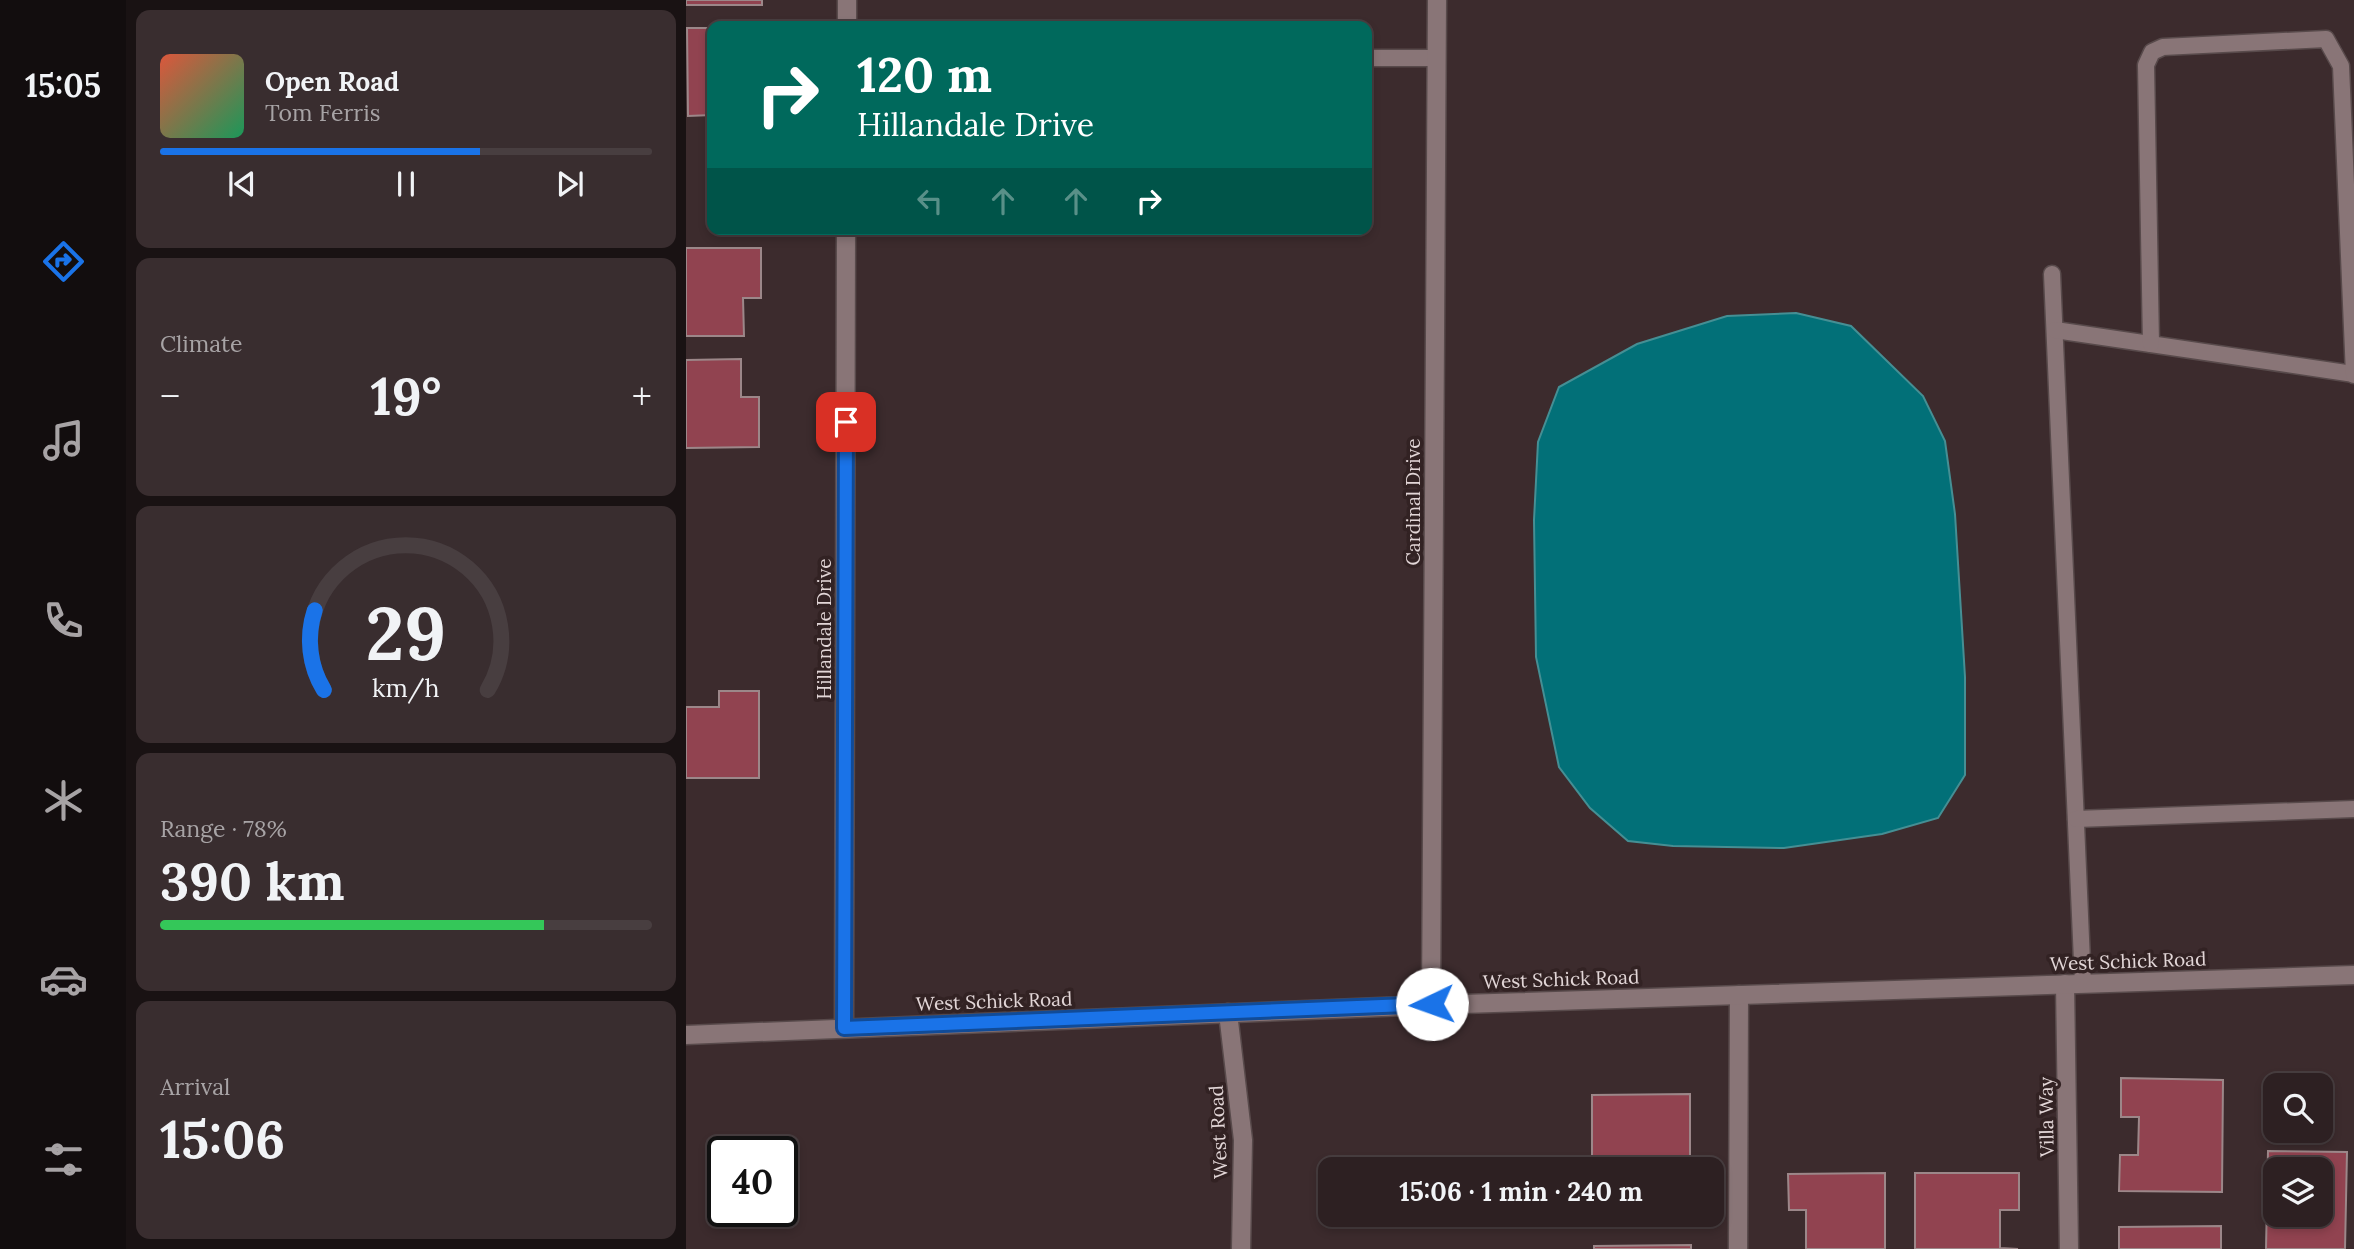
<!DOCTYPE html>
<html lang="en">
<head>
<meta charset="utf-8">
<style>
	:root { --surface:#2d2022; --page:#392d2f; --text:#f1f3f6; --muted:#a7a3a5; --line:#483e40; --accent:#1a73e8 }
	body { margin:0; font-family:Lora,serif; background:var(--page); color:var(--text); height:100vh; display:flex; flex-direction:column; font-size:26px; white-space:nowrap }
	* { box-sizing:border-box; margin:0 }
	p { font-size:23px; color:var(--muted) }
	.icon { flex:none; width:38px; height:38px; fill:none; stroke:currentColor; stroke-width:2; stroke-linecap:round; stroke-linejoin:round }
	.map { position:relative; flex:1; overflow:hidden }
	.details { display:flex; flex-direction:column; gap:10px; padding:10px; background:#191213; width:560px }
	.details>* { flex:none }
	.banner { position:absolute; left:21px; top:21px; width:665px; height:214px; border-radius:14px; box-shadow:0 4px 10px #0003,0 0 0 2px var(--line); background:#00695c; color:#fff; overflow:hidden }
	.buttons { position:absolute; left:1577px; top:1073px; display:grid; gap:14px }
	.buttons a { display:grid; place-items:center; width:70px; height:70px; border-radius:14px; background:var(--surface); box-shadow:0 4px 10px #0003,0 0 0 2px var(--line); font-size:35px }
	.speed { position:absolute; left:21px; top:1136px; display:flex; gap:14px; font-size:35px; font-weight:700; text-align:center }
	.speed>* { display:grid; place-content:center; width:91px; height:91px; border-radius:50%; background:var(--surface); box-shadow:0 4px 10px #0003,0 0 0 2px var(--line); line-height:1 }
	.speed .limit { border:4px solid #111; border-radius:10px; background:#fff; color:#111 }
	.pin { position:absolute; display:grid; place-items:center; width:60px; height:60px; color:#fff; margin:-30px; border-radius:14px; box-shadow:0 4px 10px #0006 }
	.me { position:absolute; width:77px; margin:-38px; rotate:267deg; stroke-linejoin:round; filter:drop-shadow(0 0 5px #0008) }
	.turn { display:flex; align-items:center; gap:24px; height:147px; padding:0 35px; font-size:32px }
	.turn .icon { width:91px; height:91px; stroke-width:2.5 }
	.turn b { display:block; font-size:49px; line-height:60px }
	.lanes { display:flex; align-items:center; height:66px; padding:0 35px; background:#0003; justify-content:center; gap:35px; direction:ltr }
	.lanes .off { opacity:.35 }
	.big { font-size:52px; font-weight:700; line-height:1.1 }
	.details .widget { flex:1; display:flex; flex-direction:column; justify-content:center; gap:10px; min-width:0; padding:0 24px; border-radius:14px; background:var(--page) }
	.details .dial { align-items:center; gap:0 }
	.dial svg { height:182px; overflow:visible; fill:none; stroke:var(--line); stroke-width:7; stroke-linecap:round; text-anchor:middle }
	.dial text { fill:var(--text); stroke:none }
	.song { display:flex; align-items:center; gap:21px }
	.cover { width:84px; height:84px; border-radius:10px; background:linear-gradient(135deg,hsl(10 70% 55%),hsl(150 70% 35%)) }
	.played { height:7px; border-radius:4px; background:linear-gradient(90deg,var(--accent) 65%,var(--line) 65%) }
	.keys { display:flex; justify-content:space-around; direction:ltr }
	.heat { display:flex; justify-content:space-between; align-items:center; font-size:38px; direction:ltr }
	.charge { height:10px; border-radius:5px; background:linear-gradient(90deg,#34c759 78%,var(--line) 0) }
	.trip { position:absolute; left:632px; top:1157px; width:406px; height:70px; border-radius:14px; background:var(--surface); box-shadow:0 4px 10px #0003,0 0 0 2px var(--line); font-weight:700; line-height:70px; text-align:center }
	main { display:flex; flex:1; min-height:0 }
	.tab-bar { display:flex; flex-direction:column; width:126px; justify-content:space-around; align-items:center; background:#120d0e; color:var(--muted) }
	.tab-bar .icon { width:49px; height:49px }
	.tab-bar .active { color:var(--accent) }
	.tab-bar b { font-size:32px; color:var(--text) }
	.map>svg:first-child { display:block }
</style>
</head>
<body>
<main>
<nav class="tab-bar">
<b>15:05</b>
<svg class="icon active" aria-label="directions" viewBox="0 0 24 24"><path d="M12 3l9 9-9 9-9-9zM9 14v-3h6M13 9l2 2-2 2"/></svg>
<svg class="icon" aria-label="music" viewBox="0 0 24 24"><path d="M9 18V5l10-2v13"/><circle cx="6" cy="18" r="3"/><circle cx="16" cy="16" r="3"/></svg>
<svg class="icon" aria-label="phone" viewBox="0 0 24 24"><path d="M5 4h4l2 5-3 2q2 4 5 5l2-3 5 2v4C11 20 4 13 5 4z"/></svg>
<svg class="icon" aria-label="climate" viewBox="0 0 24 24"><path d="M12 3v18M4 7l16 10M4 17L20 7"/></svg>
<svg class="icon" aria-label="car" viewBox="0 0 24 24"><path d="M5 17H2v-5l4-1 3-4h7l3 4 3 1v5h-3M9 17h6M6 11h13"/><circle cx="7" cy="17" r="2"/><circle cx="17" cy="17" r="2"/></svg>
<svg class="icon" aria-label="filters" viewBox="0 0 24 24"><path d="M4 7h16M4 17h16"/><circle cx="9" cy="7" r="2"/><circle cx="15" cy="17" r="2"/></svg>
</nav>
<section class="details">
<div class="widget">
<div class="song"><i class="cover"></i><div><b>Open Road</b><p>Tom Ferris</p></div></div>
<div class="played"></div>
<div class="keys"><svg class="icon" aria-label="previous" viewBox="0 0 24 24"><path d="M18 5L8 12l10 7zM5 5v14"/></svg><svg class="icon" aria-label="pause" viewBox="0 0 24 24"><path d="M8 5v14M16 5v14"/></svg><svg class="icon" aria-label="next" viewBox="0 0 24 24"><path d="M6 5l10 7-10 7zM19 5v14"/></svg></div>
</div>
<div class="widget"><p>Climate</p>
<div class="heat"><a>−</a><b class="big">19°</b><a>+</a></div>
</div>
<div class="widget dial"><svg viewBox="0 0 100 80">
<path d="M14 69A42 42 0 1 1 86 69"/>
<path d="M14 69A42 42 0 0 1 10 34" stroke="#1a73e8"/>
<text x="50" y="56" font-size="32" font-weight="700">29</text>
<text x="50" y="72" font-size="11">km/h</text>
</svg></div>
<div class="widget"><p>Range · 78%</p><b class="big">390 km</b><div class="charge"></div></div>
<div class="widget"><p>Arrival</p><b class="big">15:06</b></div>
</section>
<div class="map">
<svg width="1668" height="1249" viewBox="0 0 1668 1249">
	<rect width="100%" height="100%" fill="#3c2b2d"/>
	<path fill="#027078" stroke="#458f94" stroke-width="2" d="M 1110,313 L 1165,326 L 1237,396 L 1259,441 L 1269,514 L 1279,677 L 1279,775 L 1252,818 L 1196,834 L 1098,848 L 987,846 L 942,841 L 904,808 L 873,767 L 850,657 L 848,520 L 852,442 L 873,387 L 951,344 L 1041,316 Z"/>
	<g fill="#914350" stroke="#9c8789" stroke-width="2" fill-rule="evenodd">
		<rect x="0" y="0" width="76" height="5"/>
		<path d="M 1,28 L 26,28 L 26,115 L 2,116 Z"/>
		<path d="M 0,248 L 75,248 L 75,298 L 57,298 L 58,336 L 0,336 Z"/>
		<path d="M 55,359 L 55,397 L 73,397 L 73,447 L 0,448 L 0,360 Z"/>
		<path d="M 33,691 L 73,691 L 73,778 L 0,778 L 0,707 L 33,707 Z"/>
		<path d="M 1435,1078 L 1537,1080 L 1536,1192 L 1433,1191 L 1434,1155 L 1452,1155 L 1453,1117 L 1435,1117 Z"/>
		<path d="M 1004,1094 L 1004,1169 L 906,1169 L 906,1095 Z"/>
		<path d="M 1582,1151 L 1661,1152 L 1659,1249 L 1580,1249 ZM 1589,1169 L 1634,1169 L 1634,1214 L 1589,1214 Z"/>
		<path d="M 1199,1173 L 1199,1249 L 1120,1249 L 1120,1210 L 1103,1210 L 1102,1174 Z"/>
		<path d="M 1229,1173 L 1333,1173 L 1333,1210 L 1314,1210 L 1314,1248 L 1332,1249 L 1229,1249 Z"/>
		<path d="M 1535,1226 L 1535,1249 L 1433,1249 L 1433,1227 Z"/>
		<path d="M 1005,1245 L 1005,1249 L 908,1249 L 908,1246 Z"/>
	</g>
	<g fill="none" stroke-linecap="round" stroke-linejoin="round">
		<g stroke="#584a4b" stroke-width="19">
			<g id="service">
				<path d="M 681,58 L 750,58"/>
				<path d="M 1366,274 L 1397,984"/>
				<path d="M 1369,330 L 1668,374"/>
				<path d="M 1465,344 L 1460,65 L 1466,52 L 1477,47 L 1640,39 L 1655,66 L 1668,375"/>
				<path d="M 1390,819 L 1668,809"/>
			</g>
		</g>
		<g stroke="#584a4b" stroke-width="21">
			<g id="minor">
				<path d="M 161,26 L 161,0"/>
				<path d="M 1379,984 L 1383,1249"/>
				<path d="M 745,1005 L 751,0"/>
				<path d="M 542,1013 L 557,1140 L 555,1249"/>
				<path d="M 158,1028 L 160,229"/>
				<path d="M 1052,1249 L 1053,995"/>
			</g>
		</g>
		<g stroke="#584a4b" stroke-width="21">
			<path id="tertiary" d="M 0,1035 L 745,1005 L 1668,975"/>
		</g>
		<use href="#service" stroke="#897577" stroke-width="16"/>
		<use href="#minor" stroke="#897577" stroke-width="18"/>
		<use href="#tertiary" stroke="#897577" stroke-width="18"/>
	</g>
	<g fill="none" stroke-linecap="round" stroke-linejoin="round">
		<g stroke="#114b97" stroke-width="18">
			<path id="route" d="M 160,422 L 158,1028 L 746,1004"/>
		</g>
		<use href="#route" stroke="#1a73e8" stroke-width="12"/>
	</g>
	<g text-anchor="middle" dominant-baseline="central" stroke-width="7" stroke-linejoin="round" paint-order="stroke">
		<g font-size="19" fill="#e2d6d7" stroke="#322223">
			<text transform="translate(727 502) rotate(-90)">Cardinal Drive</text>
			<text transform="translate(138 629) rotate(-90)">Hillandale Drive</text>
			<text transform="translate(1442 961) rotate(-2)">West Schick Road</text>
			<text transform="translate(875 979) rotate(-2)">West Schick Road</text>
			<text transform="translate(308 1001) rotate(-2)">West Schick Road</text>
			<text transform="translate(1360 1117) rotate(-91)">Villa Way</text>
			<text transform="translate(532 1132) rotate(-93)">West Road</text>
		</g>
	</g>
</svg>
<div class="buttons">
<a><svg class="icon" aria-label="search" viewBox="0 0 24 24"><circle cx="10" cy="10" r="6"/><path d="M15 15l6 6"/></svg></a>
<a><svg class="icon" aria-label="layers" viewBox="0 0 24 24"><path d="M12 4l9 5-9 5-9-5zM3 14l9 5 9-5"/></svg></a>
</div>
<div class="speed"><div class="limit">40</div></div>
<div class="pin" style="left:160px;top:422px;background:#d93025"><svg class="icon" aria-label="arrive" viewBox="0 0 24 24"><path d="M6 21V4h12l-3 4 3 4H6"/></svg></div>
<svg class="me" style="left:746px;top:1004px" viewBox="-20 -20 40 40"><circle r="19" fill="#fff"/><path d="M0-13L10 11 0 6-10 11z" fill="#1a73e8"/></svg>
<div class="trip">15:06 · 1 min · 240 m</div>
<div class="banner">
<div class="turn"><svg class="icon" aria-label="right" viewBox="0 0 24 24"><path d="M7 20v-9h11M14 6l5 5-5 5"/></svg><div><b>120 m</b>Hillandale Drive</div></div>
<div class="lanes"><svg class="icon off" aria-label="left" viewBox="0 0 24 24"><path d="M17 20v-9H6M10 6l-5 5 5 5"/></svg><svg class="icon off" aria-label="ahead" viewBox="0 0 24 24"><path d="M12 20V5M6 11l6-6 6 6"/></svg><svg class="icon off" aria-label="ahead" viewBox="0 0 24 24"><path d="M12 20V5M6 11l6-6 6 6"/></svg><svg class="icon" aria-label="right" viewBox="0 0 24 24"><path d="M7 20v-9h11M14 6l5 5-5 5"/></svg></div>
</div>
</div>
</main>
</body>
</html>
